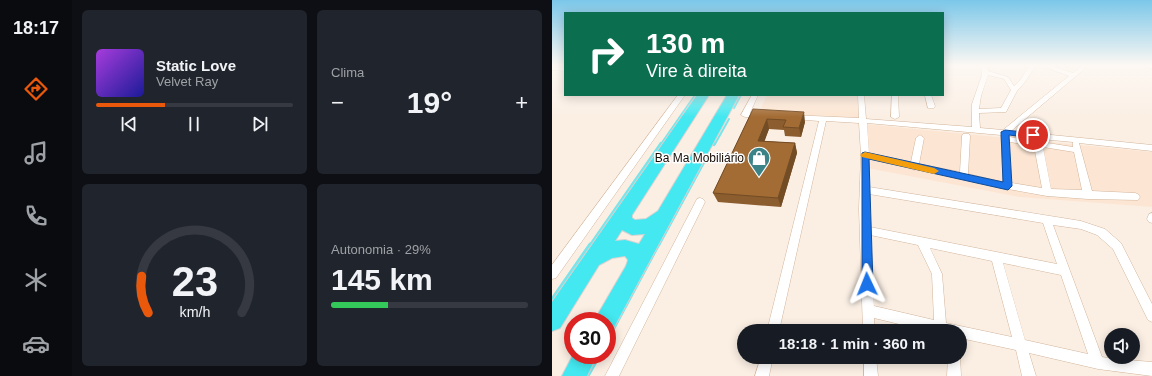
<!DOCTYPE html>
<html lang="pt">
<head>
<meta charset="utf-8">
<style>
	:root { --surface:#171b24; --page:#20242c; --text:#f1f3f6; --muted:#9ea1a6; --line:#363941; --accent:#ea580c }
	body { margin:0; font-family:Helvetica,sans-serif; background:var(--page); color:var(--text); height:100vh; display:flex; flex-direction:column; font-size:15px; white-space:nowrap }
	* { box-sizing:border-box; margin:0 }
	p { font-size:13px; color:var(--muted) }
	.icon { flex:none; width:22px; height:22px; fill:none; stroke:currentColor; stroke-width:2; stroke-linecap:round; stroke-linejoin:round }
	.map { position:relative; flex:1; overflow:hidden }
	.details { display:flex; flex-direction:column; gap:10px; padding:10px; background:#0d0f14; width:480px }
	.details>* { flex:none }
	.hud { position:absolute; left:12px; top:12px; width:380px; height:84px; border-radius:0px; box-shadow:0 2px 10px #0003; background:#0b6e4f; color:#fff; overflow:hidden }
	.tools { position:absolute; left:552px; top:328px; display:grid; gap:8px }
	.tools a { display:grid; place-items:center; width:36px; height:36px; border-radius:50%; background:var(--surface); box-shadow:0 2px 10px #0003; font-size:20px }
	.speed { position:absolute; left:12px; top:312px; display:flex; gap:8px; font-size:20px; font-weight:700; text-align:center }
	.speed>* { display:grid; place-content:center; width:52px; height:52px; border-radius:50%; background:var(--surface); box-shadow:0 2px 10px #0003; line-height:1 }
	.speed .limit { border:6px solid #d22; background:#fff; color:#111 }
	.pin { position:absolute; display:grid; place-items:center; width:34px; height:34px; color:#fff; margin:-17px; border:2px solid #fff; border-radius:50%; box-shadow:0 1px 4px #0007 }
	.me { position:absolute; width:44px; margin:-22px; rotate:358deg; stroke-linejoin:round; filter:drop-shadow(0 0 3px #0008) }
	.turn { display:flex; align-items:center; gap:14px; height:84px; padding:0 16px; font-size:18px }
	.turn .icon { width:52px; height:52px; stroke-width:2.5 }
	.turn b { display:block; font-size:28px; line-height:34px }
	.big { font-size:30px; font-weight:600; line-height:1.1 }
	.details .card { flex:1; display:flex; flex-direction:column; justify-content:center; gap:6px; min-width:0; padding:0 14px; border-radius:6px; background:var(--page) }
	.details .dial { align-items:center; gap:0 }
	.dial svg { height:104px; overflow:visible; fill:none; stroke:var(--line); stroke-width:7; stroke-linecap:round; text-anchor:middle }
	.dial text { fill:var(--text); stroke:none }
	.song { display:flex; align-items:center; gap:12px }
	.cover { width:48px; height:48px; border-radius:6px; background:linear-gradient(135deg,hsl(280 70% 55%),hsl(240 70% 35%)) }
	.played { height:4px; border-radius:2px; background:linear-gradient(90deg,var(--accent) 35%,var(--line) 35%) }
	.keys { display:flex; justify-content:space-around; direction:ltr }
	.heat { display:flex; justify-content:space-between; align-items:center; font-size:22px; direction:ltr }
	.charge { height:6px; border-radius:3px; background:linear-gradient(90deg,#34c759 29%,var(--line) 0) }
	.details .tiles { flex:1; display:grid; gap:10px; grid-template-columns:repeat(2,1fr) }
	.trip { position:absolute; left:185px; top:324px; width:230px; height:40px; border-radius:20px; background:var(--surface); box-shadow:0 2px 10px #0003; font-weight:600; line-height:40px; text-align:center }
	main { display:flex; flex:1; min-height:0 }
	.tabs { display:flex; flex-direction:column; width:72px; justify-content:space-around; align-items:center; background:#090b0e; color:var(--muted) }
	.tabs .icon { width:28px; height:28px }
	.tabs .active { color:var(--accent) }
	.tabs b { font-size:18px; color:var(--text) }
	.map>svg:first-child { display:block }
</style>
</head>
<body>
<main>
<nav class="tabs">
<b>18:17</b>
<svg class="icon active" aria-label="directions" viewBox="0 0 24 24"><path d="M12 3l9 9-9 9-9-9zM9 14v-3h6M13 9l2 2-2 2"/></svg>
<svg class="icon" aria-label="music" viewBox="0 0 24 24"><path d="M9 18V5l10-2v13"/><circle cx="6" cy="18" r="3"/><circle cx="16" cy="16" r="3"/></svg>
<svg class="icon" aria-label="phone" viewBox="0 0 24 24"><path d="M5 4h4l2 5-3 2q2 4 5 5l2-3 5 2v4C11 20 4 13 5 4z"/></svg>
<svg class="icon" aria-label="climate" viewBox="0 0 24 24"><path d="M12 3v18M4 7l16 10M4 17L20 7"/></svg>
<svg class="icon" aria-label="car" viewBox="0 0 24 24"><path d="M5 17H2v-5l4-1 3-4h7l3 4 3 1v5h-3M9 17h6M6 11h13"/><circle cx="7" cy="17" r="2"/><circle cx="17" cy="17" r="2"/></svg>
</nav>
<section class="details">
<div class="tiles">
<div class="card">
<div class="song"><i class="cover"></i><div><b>Static Love</b><p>Velvet Ray</p></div></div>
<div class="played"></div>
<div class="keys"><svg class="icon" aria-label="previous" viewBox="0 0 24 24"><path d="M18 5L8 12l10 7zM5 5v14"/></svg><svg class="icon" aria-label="pause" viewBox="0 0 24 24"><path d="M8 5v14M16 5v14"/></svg><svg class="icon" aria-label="next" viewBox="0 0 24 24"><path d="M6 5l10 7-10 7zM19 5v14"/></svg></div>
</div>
<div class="card"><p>Clima</p>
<div class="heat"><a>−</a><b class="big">19°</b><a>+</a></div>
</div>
<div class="card dial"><svg viewBox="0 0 100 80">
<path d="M14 69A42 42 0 1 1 86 69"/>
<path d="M14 69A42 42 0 0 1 9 41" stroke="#ea580c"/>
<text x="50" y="56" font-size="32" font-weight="700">23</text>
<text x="50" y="72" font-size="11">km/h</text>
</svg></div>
<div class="card"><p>Autonomia · 29%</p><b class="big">145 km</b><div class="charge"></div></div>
</div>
</section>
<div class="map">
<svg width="600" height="376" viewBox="0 0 600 376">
	<rect width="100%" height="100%" fill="#fbefe4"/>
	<g fill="#fce6d3">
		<path d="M 215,95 L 306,95 L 306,118 L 207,112 Z"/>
		<path d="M 313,124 L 600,152 L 600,207 L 467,197 L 315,168 Z"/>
	</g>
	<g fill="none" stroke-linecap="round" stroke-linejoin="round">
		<g stroke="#79e4ea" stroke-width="2">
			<path d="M 182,108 L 189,95"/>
			<path d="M 109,144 L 143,95"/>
			<path d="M 163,144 L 177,119"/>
		</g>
		<g stroke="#79e4ea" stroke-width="2.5">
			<path d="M 162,145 L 163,143"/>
			<path d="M 38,245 L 109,143"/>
			<path d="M 107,245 L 156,155"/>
		</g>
		<g stroke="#79e4ea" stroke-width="3">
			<path d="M 0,299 L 38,244"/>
			<path d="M 55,341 L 107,244"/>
			<path d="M 36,376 L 48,355"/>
		</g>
		<g stroke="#d2b59b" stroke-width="1">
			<g id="street">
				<path d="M 429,65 L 435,65 L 436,71 L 456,77 L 462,86 L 468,80 L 478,65 L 484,65 L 473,82 L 465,91 L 454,112 L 427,113 L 428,128 L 451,130 L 517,76 L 490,66 L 489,65 L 497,65 L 521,73 L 531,65 L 537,65 L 459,131 L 600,145 L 600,151 L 527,143 L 540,191 L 583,193 L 586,194 L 588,197 L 586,200 L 536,199 L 495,196 L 456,189 L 365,169 L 362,170 L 358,168 L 317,159 L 317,187 L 529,221 L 553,229 L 569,243 L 600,304 L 600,322 L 596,320 L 561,249 L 545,235 L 529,229 L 501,225 L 550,357 L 563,359 L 600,362 L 600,376 L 546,369 L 477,353 L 484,376 L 470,376 L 464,350 L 408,338 L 408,331 L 376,331 L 322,318 L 323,331 L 311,331 L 307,209 L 309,155 L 307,123 L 274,121 L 227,331 L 215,331 L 267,121 L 241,119 L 238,119 L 238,115 L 307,118 L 306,95 L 312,95 L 314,119 L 420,127 L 420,104 L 430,75 ZM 436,75 L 452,79 L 459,90 L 449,108 L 427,109 L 429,96 ZM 315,123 L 449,135 L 451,182 L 416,174 L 418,136 L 417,134 L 411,134 L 410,136 L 408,172 L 367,164 L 372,138 L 368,135 L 364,138 L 359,162 L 317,153 ZM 457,136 L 521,142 L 521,147 L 457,137 ZM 458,142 L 482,146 L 490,188 L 460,183 ZM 491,147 L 522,152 L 530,190 L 499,189 ZM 317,194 L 491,223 L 505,264 L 318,227 ZM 318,235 L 366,245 L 380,274 L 382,320 L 322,306 ZM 378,248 L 440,261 L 460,337 L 394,323 L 390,274 ZM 451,263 L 509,275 L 536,354 L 473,340 Z"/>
				<path d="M 594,65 L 600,65 L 600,69 Z"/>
				<path d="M 0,66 L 13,67 L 13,71 L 0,70 Z"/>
				<path d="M 126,95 L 133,95 L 4,278 L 0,279 L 0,265 Z"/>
				<path d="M 200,95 L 206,95 L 198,113 L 213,113 L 213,117 L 193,117 L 189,115 Z"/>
				<path d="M 340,95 L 346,95 L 347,117 L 343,119 L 339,117 Z"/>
				<path d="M 373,95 L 379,95 L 383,106 L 382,108 L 376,108 Z"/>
				<path d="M 148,198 L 151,199 L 153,202 L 67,376 L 53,376 L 145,199 Z"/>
				<path d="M 600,213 L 600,223 L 597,222 L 595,219 L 597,214 Z"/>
				<path d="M 408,356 L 409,376 L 395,376 L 396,357 Z"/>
				<path d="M 209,357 L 221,357 L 217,376 L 203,376 Z"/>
				<path d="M 312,357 L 324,357 L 326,376 L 312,376 Z"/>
			</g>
		</g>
		<g stroke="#d5d3d2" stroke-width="2">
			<g id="highway">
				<path d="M 145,95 L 157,95 L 80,215 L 80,218 L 83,220 L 94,219 L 106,211 L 175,95 L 187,95 L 61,329 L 55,331 L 55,321 L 42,321 L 74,266 L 76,260 L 73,256 L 60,258 L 47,265 L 8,328 L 0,331 L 0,302 ZM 70,230 L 80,235 L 93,234 L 87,244 L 73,240 L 63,241 Z"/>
				<path d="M 21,355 L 45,355 L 35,376 L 10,376 Z"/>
			</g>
		</g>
		<use href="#street" fill="#fff" fill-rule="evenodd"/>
		<use href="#highway" fill="#44e8f0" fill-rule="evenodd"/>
	</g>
	<path fill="#8c5d2e" d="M 201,109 L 253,122 L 249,137 L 233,136 L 232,130 L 217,129 L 212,141 L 243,143 L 245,153 L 229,207 L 166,202 L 161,193 Z"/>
	<g fill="#724c25">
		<path d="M 252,112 L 253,122 L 249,137 L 247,128 Z"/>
		<path d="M 215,119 L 217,129 L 209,151 L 206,141 Z"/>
		<path d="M 243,143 L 245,153 L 229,207 L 226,198 Z"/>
	</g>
	<path fill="#a36c35" stroke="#724c25" d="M 201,109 L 252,112 L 247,128 L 231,127 L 234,120 L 215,119 L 206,141 L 243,143 L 226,198 L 161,193 Z"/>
	<linearGradient id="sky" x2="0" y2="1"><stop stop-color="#7bc7e9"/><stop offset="0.56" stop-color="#fdf8f3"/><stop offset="1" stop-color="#fdf8f3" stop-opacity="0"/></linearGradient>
	<rect width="600" height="117" fill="url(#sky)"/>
	<path fill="#1a73e8" stroke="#114b97" d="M 453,130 L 481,133 L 485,135 L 481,138 L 457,135 L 460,186 L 456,190 L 317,159 L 321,284 L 319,288 L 315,289 L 311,288 L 310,284 L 310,153 L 313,152 L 451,182 L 449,132 Z"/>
	<path fill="#f59e0b" d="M 313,152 L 382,168 L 387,171 L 382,174 L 310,157 L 308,155 Z"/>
	<defs>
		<g id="shop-pin" transform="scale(1.15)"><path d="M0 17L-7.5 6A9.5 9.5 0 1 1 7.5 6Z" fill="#3b8387" stroke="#fefefe"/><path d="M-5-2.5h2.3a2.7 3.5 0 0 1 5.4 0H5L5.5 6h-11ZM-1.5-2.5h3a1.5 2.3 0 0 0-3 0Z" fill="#fff"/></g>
	</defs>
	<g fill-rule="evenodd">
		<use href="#shop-pin" x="207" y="158"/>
	</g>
	<g text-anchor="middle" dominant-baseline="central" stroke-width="3" stroke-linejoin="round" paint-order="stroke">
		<g font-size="12" fill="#160c04" stroke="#fefefe" text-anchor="end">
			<text x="192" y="158">Ba Ma Mobiliário</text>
		</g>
	</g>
</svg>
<div class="tools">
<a><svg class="icon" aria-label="sound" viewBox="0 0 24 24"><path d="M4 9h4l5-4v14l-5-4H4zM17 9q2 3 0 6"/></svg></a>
</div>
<div class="speed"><div class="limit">30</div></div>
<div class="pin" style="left:481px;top:135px;background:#d93025"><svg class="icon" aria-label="arrive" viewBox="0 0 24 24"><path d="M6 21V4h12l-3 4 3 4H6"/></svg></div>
<svg class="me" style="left:315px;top:284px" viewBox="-20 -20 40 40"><path d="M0-17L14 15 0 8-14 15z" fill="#1a73e8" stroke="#fff" stroke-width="4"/></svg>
<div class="trip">18:18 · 1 min · 360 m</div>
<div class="hud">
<div class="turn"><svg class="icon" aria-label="right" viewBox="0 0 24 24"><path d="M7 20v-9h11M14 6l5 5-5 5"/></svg><div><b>130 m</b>Vire à direita</div></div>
</div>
</div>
</main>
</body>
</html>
